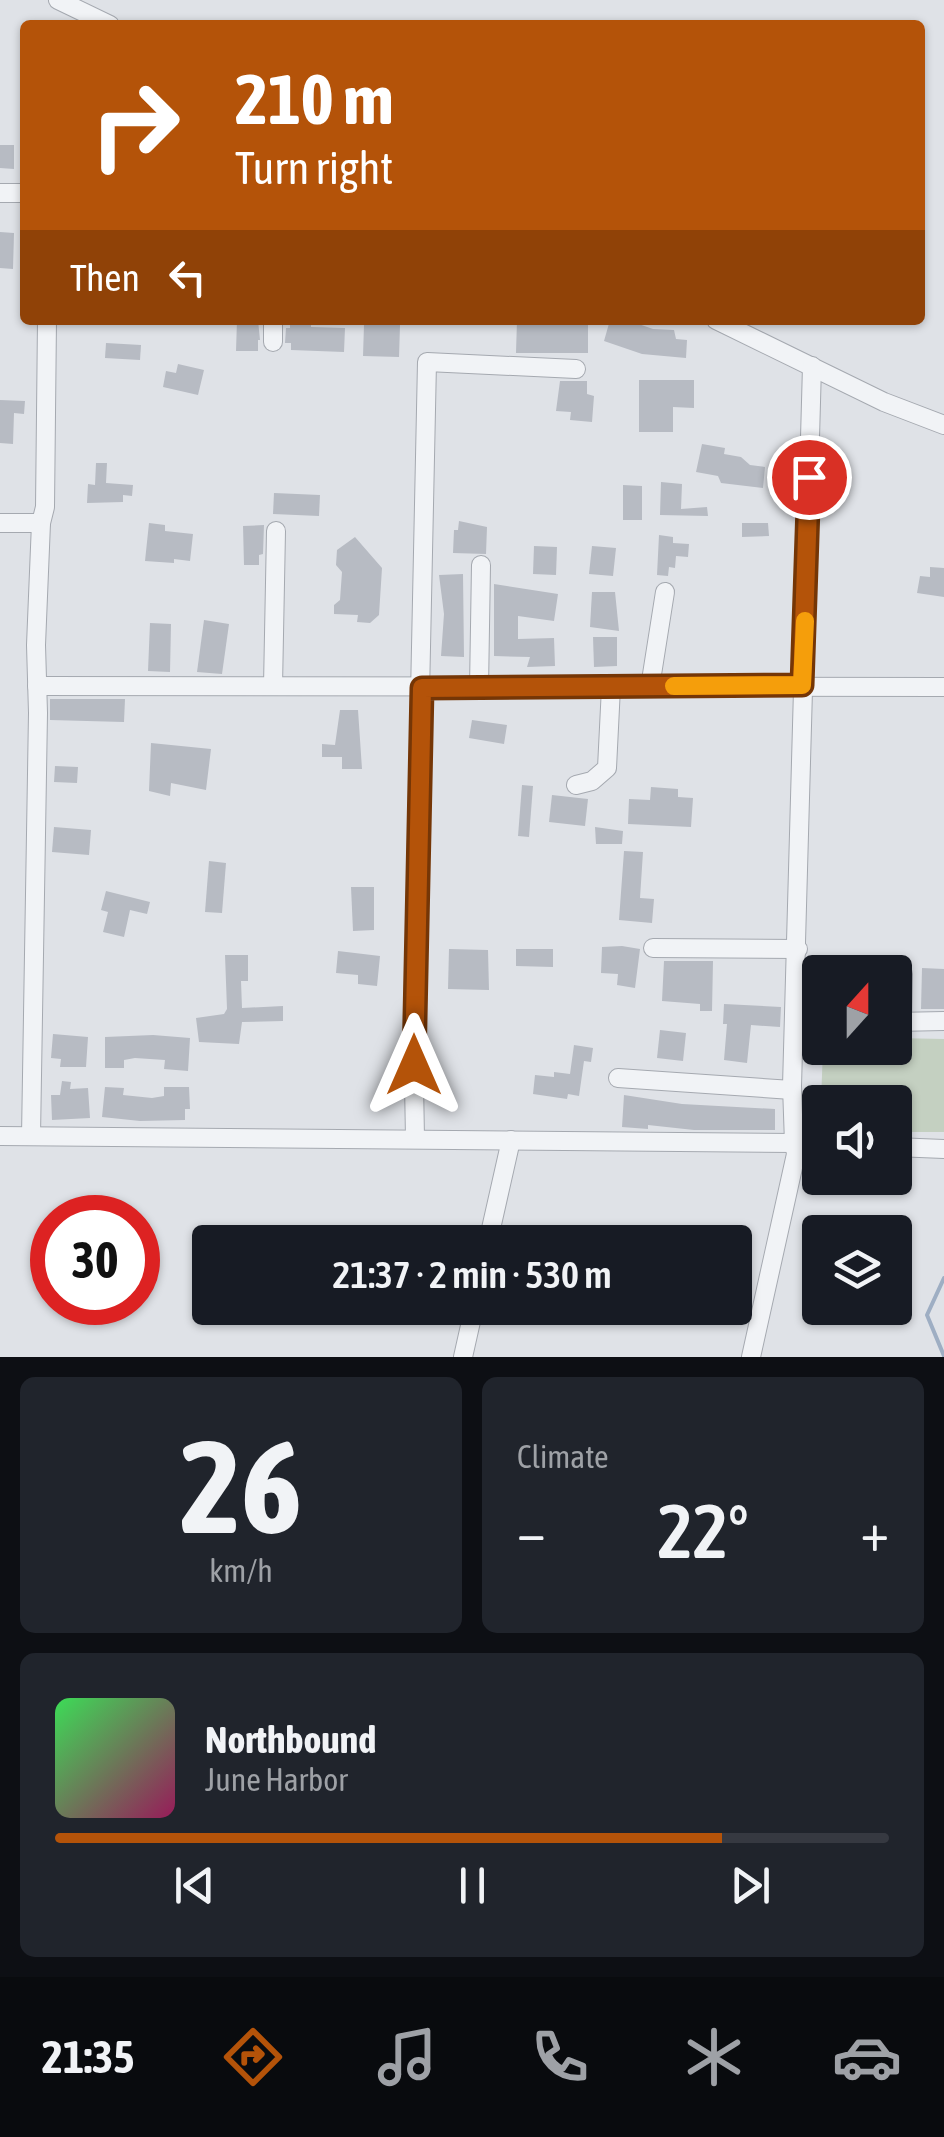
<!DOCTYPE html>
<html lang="en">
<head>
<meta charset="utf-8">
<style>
	:root { --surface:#171b24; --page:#20242c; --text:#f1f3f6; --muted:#9ea1a6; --line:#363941; --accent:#b45309 }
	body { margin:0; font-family:"Asap Condensed",sans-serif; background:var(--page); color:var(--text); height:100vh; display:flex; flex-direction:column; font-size:38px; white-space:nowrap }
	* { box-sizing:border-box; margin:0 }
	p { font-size:32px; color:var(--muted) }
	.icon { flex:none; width:55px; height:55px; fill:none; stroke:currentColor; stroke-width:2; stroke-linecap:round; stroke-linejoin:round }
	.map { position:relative; height:1357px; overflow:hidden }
	.panel { display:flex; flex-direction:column; gap:20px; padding:20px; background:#0d0f14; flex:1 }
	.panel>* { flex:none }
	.hud { position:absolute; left:20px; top:20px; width:905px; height:305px; border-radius:10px; box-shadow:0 2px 8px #0004; background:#b45309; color:#fff; overflow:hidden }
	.needle { width:65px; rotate:21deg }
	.controls { position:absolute; left:802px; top:955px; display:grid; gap:20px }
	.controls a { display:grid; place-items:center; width:110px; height:110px; border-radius:10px; background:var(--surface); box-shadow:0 2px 8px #0004; font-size:50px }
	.speed { position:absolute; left:30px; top:1195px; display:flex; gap:20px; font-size:50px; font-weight:700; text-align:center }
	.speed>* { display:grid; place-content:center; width:130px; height:130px; border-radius:50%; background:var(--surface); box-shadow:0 2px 8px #0004; line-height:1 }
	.speed .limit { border:15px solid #d22; background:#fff; color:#111 }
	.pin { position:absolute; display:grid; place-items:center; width:85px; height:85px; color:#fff; margin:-42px; border:5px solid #fff; border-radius:50%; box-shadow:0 2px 10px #0007 }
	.me { position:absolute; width:110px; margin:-55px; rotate:0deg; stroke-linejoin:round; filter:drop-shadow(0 0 8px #0008) }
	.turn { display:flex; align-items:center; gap:35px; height:210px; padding:0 50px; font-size:45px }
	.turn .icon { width:130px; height:130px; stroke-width:2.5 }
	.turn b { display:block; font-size:70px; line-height:85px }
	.then { display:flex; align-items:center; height:95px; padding:0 50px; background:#0003; gap:20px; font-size:38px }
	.big { font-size:75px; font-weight:600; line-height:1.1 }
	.panel .widget { flex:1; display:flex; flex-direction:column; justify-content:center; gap:15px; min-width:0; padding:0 35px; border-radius:15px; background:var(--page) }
	.panel .dial { align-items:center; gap:0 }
	.dial b { font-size:130px; line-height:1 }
	.song { display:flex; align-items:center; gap:30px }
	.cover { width:120px; height:120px; border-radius:15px; background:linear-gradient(135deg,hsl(130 70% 55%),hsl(330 70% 35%)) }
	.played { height:10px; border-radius:5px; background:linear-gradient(90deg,var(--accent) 80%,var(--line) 80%) }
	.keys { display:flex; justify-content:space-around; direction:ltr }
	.heat { display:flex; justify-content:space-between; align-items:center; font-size:55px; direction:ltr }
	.panel .tiles { flex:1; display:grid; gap:20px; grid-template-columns:1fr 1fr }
	.widget:last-child { grid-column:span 2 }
	.trip { position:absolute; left:192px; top:1225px; width:560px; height:100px; border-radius:10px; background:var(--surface); box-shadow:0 2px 8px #0004; font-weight:600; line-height:100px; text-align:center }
	.tabs { display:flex; height:160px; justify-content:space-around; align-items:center; background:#090b0e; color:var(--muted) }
	.tabs .icon { width:70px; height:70px }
	.tabs .current { color:var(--accent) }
	.tabs b { font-size:45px; color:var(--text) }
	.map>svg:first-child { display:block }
</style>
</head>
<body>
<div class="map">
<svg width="944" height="1357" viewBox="0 0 944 1357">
	<rect width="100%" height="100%" fill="#dfe2e7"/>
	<path fill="#c4d0c1" d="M 895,1038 L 944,1039 L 944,1132 L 895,1132 L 895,1102 L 821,1102 L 823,1048 L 895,1048 Z"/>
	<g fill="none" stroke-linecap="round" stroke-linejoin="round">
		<path stroke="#9eaec3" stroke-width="4" d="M 944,1278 L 927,1315 L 944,1356"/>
	</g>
	<g fill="#b7bbc3">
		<path d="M 0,145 L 14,145 L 14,169 L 0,168 Z"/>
		<path d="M 0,232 L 14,233 L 13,269 L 0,268 Z"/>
		<path d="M 237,320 L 258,320 L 260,340 L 258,340 L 258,351 L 236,351 Z"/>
		<path d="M 290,320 L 311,320 L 311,327 L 345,328 L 344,352 L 291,350 L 291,343 L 285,343 L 286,328 L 290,328 Z"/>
		<path d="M 517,320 L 588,320 L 588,353 L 516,353 Z"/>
		<path d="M 610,320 L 627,320 L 653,329 L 674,330 L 676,339 L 687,340 L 686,358 L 642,354 L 604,341 Z"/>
		<path d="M 364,324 L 400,325 L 399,357 L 363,356 Z"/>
		<path d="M 106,343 L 141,345 L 140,360 L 105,358 Z"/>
		<path d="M 178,364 L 204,370 L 198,395 L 163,387 L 166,371 L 176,373 Z"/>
		<path d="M 639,380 L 694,380 L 694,408 L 673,407 L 673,432 L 639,432 Z"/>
		<path d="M 560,381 L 587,381 L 587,394 L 594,396 L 592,422 L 570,420 L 571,412 L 556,411 Z"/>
		<path d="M 0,400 L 25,401 L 24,414 L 14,413 L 13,444 L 0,443 Z"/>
		<path d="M 702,444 L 725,448 L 724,454 L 741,457 L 750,465 L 765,467 L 763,488 L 721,483 L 718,476 L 696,472 Z"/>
		<path d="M 96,463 L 107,463 L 106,483 L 133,485 L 132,496 L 123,495 L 123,502 L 87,503 L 88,484 L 95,485 Z"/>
		<path d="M 661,482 L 682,484 L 681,509 L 707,507 L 708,516 L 660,515 Z"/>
		<path d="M 623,485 L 642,486 L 642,520 L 623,520 Z"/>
		<path d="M 274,493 L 320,495 L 319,516 L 273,514 Z"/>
		<path d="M 459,521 L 487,527 L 486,554 L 453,553 L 454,530 L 458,530 Z"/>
		<path d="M 149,523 L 165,525 L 165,531 L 193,534 L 190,561 L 174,559 L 174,563 L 145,561 Z"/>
		<path d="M 742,523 L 768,523 L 769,536 L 742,537 Z"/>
		<path d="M 264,525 L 263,554 L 259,555 L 259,565 L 244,565 L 243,526 Z"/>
		<path d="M 659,535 L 673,537 L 673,543 L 689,544 L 688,557 L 676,556 L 675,568 L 669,567 L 668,576 L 657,575 Z"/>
		<path d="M 355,537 L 382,568 L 379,615 L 370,623 L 357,622 L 358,615 L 334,614 L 334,605 L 340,600 L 342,572 L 336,565 L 337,550 Z"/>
		<path d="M 534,546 L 557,547 L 556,575 L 533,574 Z"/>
		<path d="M 592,546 L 616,548 L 613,576 L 589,574 Z"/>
		<path d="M 930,567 L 944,568 L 944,597 L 917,593 L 920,576 L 930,577 Z"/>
		<path d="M 463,574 L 464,657 L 441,656 L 444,614 L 439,575 Z"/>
		<path d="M 494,584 L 558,594 L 554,621 L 518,616 L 518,639 L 554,638 L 555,666 L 527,667 L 530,657 L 494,656 Z"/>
		<path d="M 592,592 L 615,592 L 619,631 L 590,627 Z"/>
		<path d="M 204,620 L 229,624 L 222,674 L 197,672 Z"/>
		<path d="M 150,623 L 171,624 L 170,672 L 148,671 Z"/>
		<path d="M 593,637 L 617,637 L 617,666 L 594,667 Z"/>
		<path d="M 50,699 L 125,699 L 124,722 L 50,720 Z"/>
		<path d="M 340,710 L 358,710 L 362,769 L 342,769 L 342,757 L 322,757 L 322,744 L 335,745 Z"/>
		<path d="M 472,720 L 507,725 L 504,744 L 469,738 Z"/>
		<path d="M 151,743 L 211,749 L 206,790 L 171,783 L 170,796 L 149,791 Z"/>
		<path d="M 55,766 L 78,767 L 77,783 L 54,782 Z"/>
		<path d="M 522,785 L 533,786 L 529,837 L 518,836 Z"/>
		<path d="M 651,787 L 678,789 L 678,797 L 693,798 L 691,827 L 628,824 L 629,799 L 650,800 Z"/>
		<path d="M 552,795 L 588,799 L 585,826 L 549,822 Z"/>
		<path d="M 54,827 L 91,830 L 89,855 L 52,852 Z"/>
		<path d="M 595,827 L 623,831 L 622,844 L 596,844 Z"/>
		<path d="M 624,851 L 643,852 L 640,898 L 654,899 L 652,923 L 619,920 Z"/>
		<path d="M 209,861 L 226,863 L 222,913 L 205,912 Z"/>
		<path d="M 351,887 L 374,887 L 374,930 L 353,931 Z"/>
		<path d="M 106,891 L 150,902 L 147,914 L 130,910 L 124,937 L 103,932 L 108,912 L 101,910 Z"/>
		<path d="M 622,946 L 640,949 L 635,988 L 617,985 L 618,974 L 601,973 L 602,947 Z"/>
		<path d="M 449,949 L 488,950 L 489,990 L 448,989 Z"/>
		<path d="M 516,949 L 553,949 L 553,967 L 516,966 Z"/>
		<path d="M 338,951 L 380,956 L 377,986 L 358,984 L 358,975 L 336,973 Z"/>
		<path d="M 225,955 L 248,955 L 248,981 L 241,981 L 242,1008 L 283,1006 L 283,1021 L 242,1022 L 239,1044 L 199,1042 L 196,1018 L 224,1014 L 227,1009 Z"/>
		<path d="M 664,961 L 713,961 L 712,1011 L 700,1011 L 700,1004 L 662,1001 Z"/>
		<path d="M 922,968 L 944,969 L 944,1009 L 921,1009 Z"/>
		<path d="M 724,1004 L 781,1007 L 780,1027 L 751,1025 L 747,1063 L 724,1060 L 727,1024 L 723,1024 Z"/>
		<path d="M 660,1030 L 686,1033 L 683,1061 L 657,1058 Z"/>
		<path d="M 53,1034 L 88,1037 L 86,1067 L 60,1067 L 61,1059 L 51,1058 Z"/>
		<path d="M 153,1035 L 190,1038 L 188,1071 L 164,1069 L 165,1060 L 135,1058 L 124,1060 L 124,1068 L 105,1068 L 105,1037 Z"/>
		<path d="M 574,1045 L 593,1048 L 591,1062 L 584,1061 L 579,1096 L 568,1094 L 567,1099 L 533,1094 L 535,1075 L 554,1077 L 554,1072 L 570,1074 Z"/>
		<path d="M 62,1081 L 71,1082 L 70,1089 L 88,1088 L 90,1118 L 52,1120 L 51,1095 L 60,1095 Z"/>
		<path d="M 105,1087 L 124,1088 L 123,1095 L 152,1098 L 164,1096 L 164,1087 L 189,1087 L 190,1109 L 185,1109 L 185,1120 L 140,1121 L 102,1117 Z"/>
		<path d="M 624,1095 L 682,1104 L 775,1109 L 775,1130 L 694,1130 L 648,1125 L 648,1129 L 622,1127 Z"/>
	</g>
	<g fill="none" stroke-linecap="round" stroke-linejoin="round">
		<g stroke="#a5a9b0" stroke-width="20">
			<g id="minor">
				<path d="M 58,0 L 110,25"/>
				<path d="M 0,193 L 25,193"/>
				<path d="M 716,320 L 884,402 L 944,425"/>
				<path d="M 273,342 L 273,320"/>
				<path d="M 0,523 L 41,523"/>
				<path d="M 37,686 L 944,687"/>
				<path d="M 273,686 L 276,531"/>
				<path d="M 650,687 L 665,592"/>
				<path d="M 479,688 L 481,565"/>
				<path d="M 576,785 L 592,781 L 607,768 L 611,687"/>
				<path d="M 653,948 L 798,949"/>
				<path d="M 895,1022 L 944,1021"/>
				<path d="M 902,1022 L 903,974"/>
				<path d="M 795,1023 L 820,1022"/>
				<path d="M 618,1078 L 792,1090"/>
				<path d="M 0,1136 L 794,1143 L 792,1086 L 812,366"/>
				<path d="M 31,1136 L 38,713 L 36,645 L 41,523 L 45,507 L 47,320"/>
				<path d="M 415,1138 L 413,1028 L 427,362 L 576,369"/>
				<path d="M 895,1147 L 944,1149"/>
				<path d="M 488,1242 L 511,1140"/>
				<path d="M 463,1357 L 474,1308"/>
				<path d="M 751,1357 L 796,1154 L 794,1143 L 820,1144"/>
			</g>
		</g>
		<use href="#minor" stroke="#f1f3f6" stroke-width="18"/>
	</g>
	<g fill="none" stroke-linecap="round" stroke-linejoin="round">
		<g stroke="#753606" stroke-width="25">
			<path id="route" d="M 414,1065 L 422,688 L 802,685 L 809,477"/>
		</g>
		<use href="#route" stroke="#b45309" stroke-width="18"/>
		<path stroke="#f59e0b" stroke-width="18" d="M 674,686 L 802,685 L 805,621"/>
	</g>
</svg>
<div class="controls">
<a><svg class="needle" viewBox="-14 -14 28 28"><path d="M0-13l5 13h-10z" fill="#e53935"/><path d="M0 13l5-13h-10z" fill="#9ea1a6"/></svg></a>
<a><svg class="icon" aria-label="sound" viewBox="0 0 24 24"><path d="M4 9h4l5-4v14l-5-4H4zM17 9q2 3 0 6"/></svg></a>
<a><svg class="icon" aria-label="layers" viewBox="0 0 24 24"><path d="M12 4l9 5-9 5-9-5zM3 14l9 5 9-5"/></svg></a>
</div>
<div class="speed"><div class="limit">30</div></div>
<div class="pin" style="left:809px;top:477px;background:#d93025"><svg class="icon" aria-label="arrive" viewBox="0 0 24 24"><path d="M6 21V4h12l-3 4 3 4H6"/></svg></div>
<svg class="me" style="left:414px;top:1065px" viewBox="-20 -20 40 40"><path d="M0-17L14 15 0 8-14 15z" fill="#b45309" stroke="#fff" stroke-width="4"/></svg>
<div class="trip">21:37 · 2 min · 530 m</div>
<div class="hud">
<div class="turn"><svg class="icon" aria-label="right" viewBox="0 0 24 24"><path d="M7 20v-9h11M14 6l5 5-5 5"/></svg><div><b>210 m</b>Turn right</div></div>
<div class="then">Then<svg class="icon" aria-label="left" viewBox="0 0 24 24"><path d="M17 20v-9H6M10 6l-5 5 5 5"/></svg></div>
</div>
</div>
<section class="panel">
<div class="tiles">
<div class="widget dial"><b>26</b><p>km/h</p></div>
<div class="widget"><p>Climate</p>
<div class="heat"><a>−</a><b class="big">22°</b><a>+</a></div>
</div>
<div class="widget">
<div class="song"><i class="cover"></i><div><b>Northbound</b><p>June Harbor</p></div></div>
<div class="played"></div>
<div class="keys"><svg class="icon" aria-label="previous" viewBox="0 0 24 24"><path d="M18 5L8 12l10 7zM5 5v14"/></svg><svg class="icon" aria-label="pause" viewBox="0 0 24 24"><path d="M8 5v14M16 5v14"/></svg><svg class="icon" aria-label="next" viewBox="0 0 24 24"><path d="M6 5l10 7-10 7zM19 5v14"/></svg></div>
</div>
</div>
</section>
<nav class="tabs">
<b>21:35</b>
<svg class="icon current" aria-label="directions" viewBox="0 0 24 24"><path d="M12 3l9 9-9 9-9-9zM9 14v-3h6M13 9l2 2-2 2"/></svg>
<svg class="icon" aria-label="music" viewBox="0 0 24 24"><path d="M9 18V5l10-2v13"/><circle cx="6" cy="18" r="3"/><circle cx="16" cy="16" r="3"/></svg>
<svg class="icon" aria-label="phone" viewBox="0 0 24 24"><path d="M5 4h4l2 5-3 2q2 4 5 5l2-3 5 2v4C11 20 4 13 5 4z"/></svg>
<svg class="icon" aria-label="climate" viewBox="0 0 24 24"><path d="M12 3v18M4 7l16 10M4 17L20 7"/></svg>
<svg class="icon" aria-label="car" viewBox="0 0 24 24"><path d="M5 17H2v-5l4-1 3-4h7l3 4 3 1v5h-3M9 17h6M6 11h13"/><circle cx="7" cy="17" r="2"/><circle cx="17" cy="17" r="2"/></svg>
</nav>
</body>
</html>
